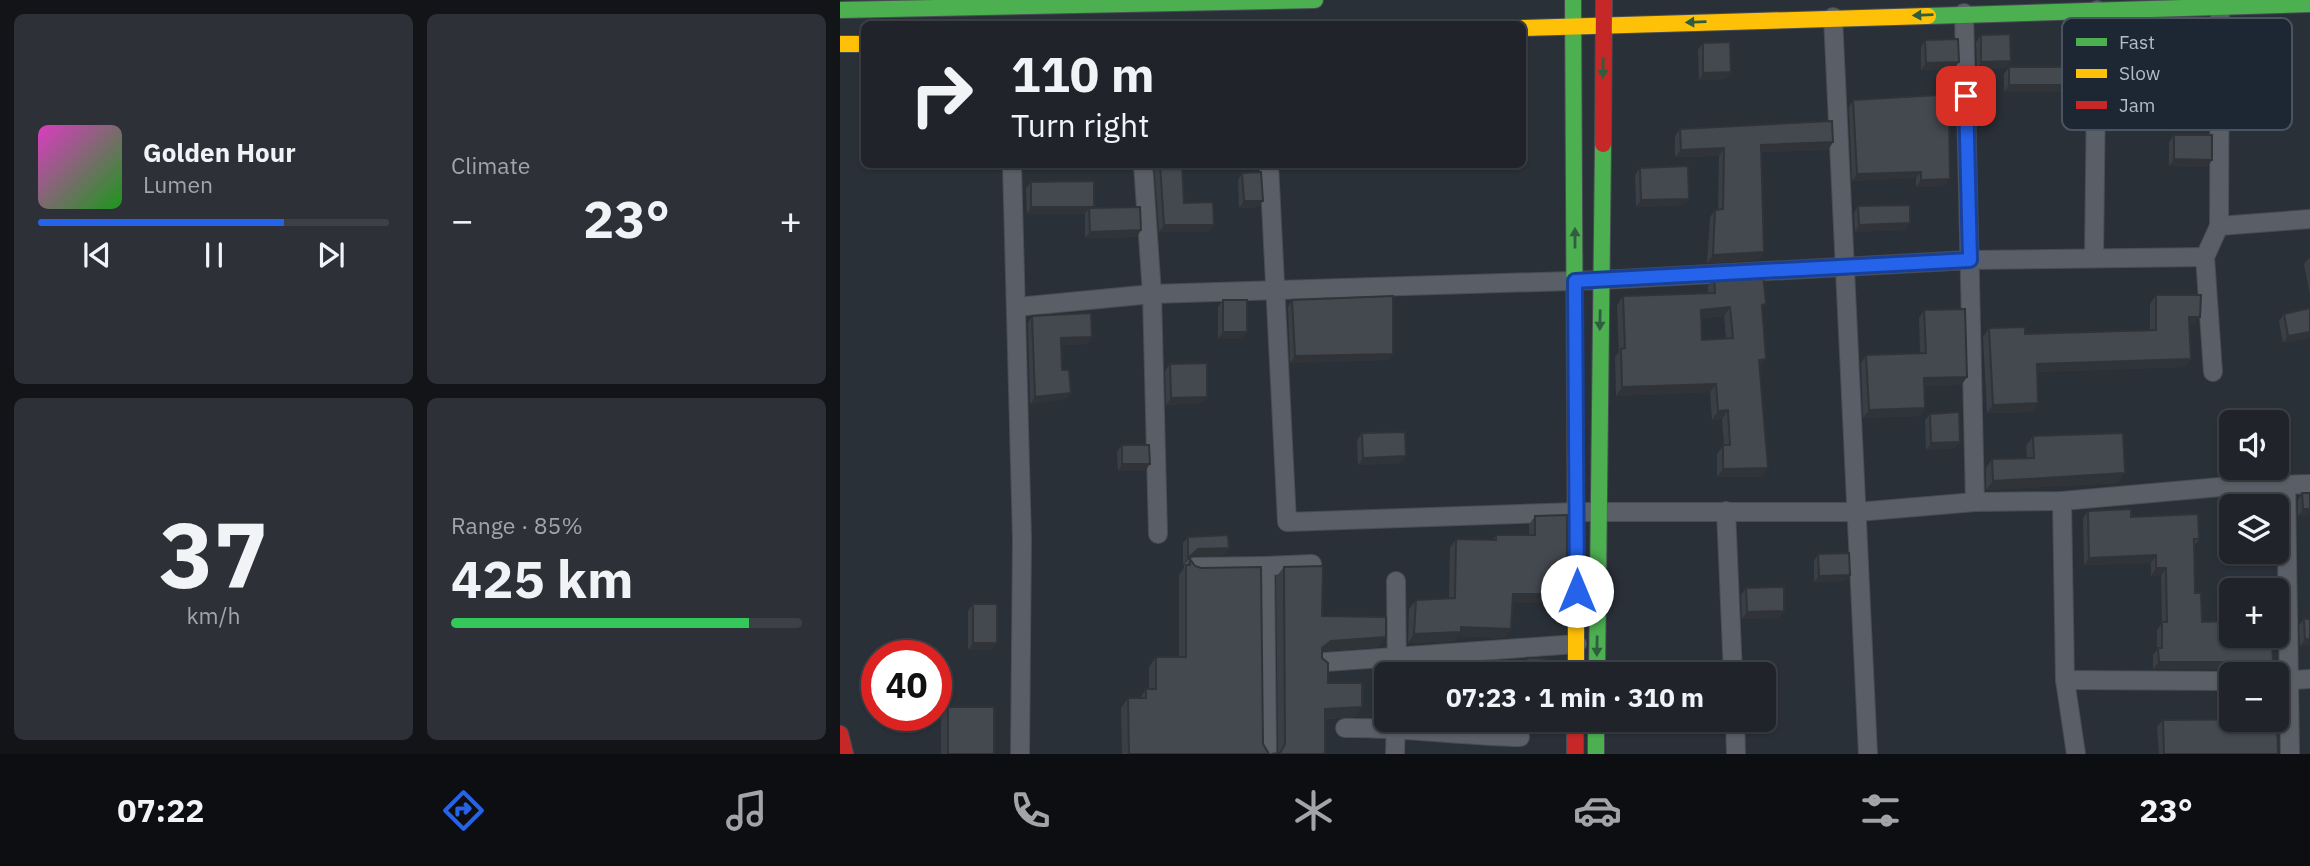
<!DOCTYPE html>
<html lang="en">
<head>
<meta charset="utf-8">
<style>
	:root { --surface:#20242a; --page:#2d3036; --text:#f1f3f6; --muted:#a2a4a8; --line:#3d4147; --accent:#2563eb }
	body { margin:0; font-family:"IBM Plex Sans",sans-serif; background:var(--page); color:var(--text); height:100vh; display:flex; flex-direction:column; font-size:26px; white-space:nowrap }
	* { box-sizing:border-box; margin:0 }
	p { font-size:23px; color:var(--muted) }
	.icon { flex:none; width:38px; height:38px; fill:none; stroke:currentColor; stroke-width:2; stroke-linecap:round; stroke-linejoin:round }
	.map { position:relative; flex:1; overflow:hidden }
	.drawer { display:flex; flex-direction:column; gap:14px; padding:14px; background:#121417; width:840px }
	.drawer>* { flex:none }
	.top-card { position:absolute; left:21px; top:21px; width:665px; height:147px; border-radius:10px; box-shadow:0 2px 5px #0004,0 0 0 2px var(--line); background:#20242a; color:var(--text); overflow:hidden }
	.buttons { position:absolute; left:1379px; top:410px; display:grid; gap:14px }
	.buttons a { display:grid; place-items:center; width:70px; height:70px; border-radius:10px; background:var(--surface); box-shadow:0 2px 5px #0004,0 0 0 2px var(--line); font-size:35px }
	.speed { position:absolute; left:21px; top:640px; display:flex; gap:14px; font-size:35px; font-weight:700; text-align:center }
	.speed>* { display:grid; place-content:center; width:91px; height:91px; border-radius:50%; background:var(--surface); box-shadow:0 2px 5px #0004,0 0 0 2px var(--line); line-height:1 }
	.speed .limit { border:10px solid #d22; background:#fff; color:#111 }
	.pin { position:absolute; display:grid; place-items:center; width:60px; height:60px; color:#fff; margin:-30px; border-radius:14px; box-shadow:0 4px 10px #0006 }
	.me { position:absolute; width:77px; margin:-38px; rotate:0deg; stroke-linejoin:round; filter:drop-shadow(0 0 5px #0008) }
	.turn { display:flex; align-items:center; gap:24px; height:147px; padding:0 35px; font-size:32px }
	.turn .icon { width:91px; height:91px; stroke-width:2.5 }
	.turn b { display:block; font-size:49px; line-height:60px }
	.big { font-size:52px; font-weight:700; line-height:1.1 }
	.drawer .widget { flex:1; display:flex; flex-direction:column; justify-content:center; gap:10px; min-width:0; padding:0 24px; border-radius:10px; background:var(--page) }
	.drawer .dial { align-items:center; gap:0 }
	.dial b { font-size:91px; line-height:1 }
	.song { display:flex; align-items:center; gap:21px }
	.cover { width:84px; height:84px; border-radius:10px; background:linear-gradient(135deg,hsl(310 70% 55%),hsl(120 70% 35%)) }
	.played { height:7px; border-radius:4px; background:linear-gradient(90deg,var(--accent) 70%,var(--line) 70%) }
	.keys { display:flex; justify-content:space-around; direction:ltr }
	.heat { display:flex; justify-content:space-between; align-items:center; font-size:38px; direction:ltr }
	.charge { height:10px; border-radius:5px; background:linear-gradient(90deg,#34c759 85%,var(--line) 0) }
	.drawer .tiles { flex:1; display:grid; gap:14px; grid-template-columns:repeat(2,1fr) }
	.trip { position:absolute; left:534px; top:662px; width:402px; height:70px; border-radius:10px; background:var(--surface); box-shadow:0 2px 5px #0004,0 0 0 2px var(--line); font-weight:700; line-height:70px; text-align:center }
	.dock { display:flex; height:112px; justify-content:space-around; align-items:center; background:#0d0e11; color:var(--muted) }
	.dock .icon { width:49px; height:49px }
	.dock .on { color:var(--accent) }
	.dock b { font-size:32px; color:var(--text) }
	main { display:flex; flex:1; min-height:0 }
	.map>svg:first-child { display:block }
</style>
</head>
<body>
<main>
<section class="drawer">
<div class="tiles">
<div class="widget">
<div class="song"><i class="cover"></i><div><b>Golden Hour</b><p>Lumen</p></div></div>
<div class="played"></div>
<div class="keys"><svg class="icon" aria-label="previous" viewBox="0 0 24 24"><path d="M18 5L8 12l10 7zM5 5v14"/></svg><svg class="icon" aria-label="pause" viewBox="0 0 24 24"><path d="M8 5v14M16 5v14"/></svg><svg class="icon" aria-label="next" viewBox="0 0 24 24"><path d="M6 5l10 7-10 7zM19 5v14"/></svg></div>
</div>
<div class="widget"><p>Climate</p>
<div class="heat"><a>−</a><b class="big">23°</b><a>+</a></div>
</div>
<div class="widget dial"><b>37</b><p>km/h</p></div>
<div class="widget"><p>Range · 85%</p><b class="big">425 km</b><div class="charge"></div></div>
</div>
</section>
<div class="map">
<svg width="1470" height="754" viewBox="0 0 1470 754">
	<rect width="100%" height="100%" fill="#2a3038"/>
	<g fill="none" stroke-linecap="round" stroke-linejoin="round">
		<g stroke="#484c53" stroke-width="20">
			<g id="street">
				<path d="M 1124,13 L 1135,502"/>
				<path d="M 993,17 L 1028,754"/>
				<path d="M 172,164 L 182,539 L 180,754"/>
				<path d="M 429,164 L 447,522 L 737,512 L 1017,512 L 1135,502 L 1222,501 L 1380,487 L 1470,484"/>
				<path d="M 1379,226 L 1380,6"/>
				<path d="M 1254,257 L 1257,10"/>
				<path d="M 176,307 L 312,294 L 303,164"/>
				<path d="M 1373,372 L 1365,257 L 1379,226 L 1470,219"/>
				<path d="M 1446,485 L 1450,754"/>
				<path d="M 1222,501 L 1225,680 L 1236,754"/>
				<path d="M 886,511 L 893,674"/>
				<path d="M 318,534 L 312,294 L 761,280 L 1130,260 L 1365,257"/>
				<path d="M 354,567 L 425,566"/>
				<path d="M 556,581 L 557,674"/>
				<path d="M 485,662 L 737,644"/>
				<path d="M 1225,680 L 1391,681"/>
				<path d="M 1437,681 L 1470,679"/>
				<path d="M 895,719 L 896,754"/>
				<path d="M 505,728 C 562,727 621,736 680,737"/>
				<path d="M 427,754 L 425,566 L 472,564"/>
				<path d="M 555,754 L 556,719"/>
			</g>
		</g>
		<g stroke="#484c53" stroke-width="18">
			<g id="fast">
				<path d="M 733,0 L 736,580"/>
				<path d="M 0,10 L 475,0"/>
				<path d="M 1088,16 L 1470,4"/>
				<path d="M 757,674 L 763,144"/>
				<path d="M 756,719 L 756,754"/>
			</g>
		</g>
		<g stroke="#484c53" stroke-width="18">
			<g id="slow">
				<path d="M 682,28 L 1088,16"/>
				<path d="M 0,44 L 24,44"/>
				<path d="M 736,580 L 736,674"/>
			</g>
		</g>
		<g stroke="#484c53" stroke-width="18">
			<g id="jam">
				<path d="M 763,144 L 764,0"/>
				<path d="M 735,719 L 735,754"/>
				<path d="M 0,734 L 5,754"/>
			</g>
		</g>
		<use href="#street" stroke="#5a5e66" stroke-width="18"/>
		<use href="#fast" stroke="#4caf50" stroke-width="16"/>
		<use href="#slow" stroke="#ffc107" stroke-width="16"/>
		<use href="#jam" stroke="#c62828" stroke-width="16"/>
	</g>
	<g fill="#3a3f45" fill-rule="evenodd">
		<path d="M 1325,19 L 1374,99 L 1368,107 L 1313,107 L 1308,114 L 1267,113 L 1268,78 L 1273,70 L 1317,71 L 1319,27 Z"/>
		<path d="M 1141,35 L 1166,68 L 1137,69 L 1136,42 Z"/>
		<path d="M 1085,40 L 1114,69 L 1081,70 L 1081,47 Z"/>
		<path d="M 863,43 L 886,79 L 859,80 L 858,50 Z"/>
		<path d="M 1169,67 L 1249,85 L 1245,92 L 1164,92 L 1164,74 Z"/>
		<path d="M 1013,100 L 1112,122 L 1109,122 L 1105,186 L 1076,187 L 1076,178 L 1012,181 L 1009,107 Z"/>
		<path d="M 840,129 L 993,142 L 988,150 L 921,152 L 924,252 L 918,260 L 867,263 L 870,217 L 875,210 L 878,210 L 879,156 L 835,157 L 835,136 Z"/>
		<path d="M 1334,135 L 1367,167 L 1329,166 L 1329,142 Z"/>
		<path d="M 314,164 L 342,164 L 344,203 L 369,232 L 319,232 Z"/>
		<path d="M 800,168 L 844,205 L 796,207 L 795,175 Z"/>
		<path d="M 402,173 L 423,201 L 418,207 L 399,208 L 398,180 Z"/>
		<path d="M 191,182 L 254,208 L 297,237 L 245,238 L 245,214 L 187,214 L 186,189 Z"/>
		<path d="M 1018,206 L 1065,230 L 1015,232 L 1014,213 Z"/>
		<path d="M 1470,257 L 1470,295 L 1464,264 Z"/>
		<path d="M 874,277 L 922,309 L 920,368 L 922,477 L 877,477 L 877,454 L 884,445 L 882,419 L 872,420 L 870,392 L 776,396 L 775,357 L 779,352 L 777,305 L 783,296 L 868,293 L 868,286 ZM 884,316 L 886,338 L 862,340 L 861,318 Z"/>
		<path d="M 1316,295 L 1354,325 L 1349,325 L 1345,367 L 1197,372 L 1198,403 L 1192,412 L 1147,413 L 1143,337 L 1149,328 L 1185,334 L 1310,330 L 1310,304 Z"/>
		<path d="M 383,300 L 403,339 L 378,339 L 378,307 Z"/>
		<path d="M 452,300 L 548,360 L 450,363 L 448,307 Z"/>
		<path d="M 1470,308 L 1470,338 L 1443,343 L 1439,321 L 1444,314 Z"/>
		<path d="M 1084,310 L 1127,377 L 1121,385 L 1085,386 L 1085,408 L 1080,416 L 1023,418 L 1021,363 L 1026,355 L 1080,353 L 1079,318 Z"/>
		<path d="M 192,316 L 252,337 L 247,344 L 221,345 L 222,370 L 226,399 L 190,404 L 188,323 Z"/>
		<path d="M 330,364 L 363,403 L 326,405 L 325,371 Z"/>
		<path d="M 1090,414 L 1115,448 L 1086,450 L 1085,420 Z"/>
		<path d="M 522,433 L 561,463 L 518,465 L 517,440 Z"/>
		<path d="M 1193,436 L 1278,483 L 1146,490 L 1146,468 L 1152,459 L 1187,458 L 1186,446 Z"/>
		<path d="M 282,445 L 305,471 L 278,471 L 277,452 Z"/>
		<path d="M 1462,493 L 1470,493 L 1470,515 L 1458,516 L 1458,500 Z"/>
		<path d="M 1248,511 L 1291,517 L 1359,539 L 1354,546 L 1355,593 L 1362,622 L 1422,644 L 1433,662 L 1427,669 L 1313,669 L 1313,655 L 1317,650 L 1317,630 L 1322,623 L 1321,576 L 1311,576 L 1311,563 L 1244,565 L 1243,518 Z"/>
		<path d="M 695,516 L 727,594 L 721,603 L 673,603 L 665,638 L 618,636 L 615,641 L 568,643 L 569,609 L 576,600 L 609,598 L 610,548 L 616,539 L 652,540 L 656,535 L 689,535 L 689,525 Z"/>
		<path d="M 348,537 L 384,555 L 353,556 L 343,565 L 343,543 Z"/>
		<path d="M 978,554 L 1010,575 L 1005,581 L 974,582 L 974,561 Z"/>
		<path d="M 350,559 L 423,744 L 429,754 L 282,754 L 281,708 L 288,698 L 300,698 L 306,689 L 309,689 L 309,667 L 316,657 L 339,657 L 339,575 Z"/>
		<path d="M 444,567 L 482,616 L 539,647 L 484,651 L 482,652 L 488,683 L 522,707 L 514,717 L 485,719 L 485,754 L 438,753 L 436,577 Z"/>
		<path d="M 906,588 L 939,618 L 902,619 L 901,595 Z"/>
		<path d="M 133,604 L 152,650 L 128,650 L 128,611 Z"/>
		<path d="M 1464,619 L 1470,646 L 1460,646 L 1459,625 Z"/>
		<path d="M 687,658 L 709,674 L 625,674 L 625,670 L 629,664 L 684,663 Z"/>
		<path d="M 108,707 L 154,754 L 101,754 L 101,717 Z"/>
		<path d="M 1323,720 L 1438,754 L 1319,754 L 1317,727 Z"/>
	</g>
	<g fill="#303338">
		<path d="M 1171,61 L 1166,68 L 1137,69 L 1141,62 Z"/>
		<path d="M 1119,62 L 1114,69 L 1081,70 L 1086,63 Z"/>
		<path d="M 891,72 L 886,79 L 859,80 L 863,73 Z"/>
		<path d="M 1169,85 L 1249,85 L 1245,92 L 1164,92 Z"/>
		<path d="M 1314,99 L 1374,99 L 1368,107 L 1313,107 L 1308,114 L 1267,113 L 1273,105 Z"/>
		<path d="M 1117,115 L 1112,122 L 1105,123 L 1109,116 Z"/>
		<path d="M 993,142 L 988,150 L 916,152 L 921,145 Z"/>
		<path d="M 884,148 L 879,156 L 835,157 L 841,150 Z"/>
		<path d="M 1334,159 L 1372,160 L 1367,167 L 1329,166 Z"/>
		<path d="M 1081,172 L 1076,178 L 1012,181 L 1017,174 Z"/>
		<path d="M 1110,179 L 1105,186 L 1076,187 L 1081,180 Z"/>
		<path d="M 849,199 L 844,205 L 796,207 L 801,200 Z"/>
		<path d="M 404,201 L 423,201 L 418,207 L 399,208 Z"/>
		<path d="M 191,207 L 254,207 L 249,208 L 245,214 L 187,214 Z"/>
		<path d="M 1070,223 L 1065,230 L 1015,232 L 1019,225 Z"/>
		<path d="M 324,225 L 374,225 L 369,232 L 319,232 Z"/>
		<path d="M 301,230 L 297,237 L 245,238 L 250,232 Z"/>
		<path d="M 924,252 L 918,260 L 867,263 L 873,255 Z"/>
		<path d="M 890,307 L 884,316 L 855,318 L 861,310 Z"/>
		<path d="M 1349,317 L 1360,317 L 1354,325 L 1343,325 Z"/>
		<path d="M 383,332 L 407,332 L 403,339 L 378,339 Z"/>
		<path d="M 1470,332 L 1470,338 L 1443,343 L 1448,336 Z"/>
		<path d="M 252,337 L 247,344 L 216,345 L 221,338 Z"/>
		<path d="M 553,354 L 548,360 L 450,363 L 455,356 Z"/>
		<path d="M 926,359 L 920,368 L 919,360 Z"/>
		<path d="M 1351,359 L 1345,367 L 1191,372 L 1197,364 Z"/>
		<path d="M 1127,377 L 1121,385 L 1079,386 L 1084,378 Z"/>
		<path d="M 876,384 L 870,392 L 776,396 L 782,387 Z"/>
		<path d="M 231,393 L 226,399 L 190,404 L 195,397 Z"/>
		<path d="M 367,397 L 363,403 L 326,405 L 331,398 Z"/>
		<path d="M 1198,403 L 1192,412 L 1147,413 L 1153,405 Z"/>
		<path d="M 1085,408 L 1080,416 L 1023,418 L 1029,410 Z"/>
		<path d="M 888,410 L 882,419 L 872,420 L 878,411 Z"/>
		<path d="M 1120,442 L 1115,448 L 1086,450 L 1091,443 Z"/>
		<path d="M 566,456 L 561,463 L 518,465 L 523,458 Z"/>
		<path d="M 282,464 L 310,464 L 305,471 L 278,471 Z"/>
		<path d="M 928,468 L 922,477 L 877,477 L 883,469 Z"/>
		<path d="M 1285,473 L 1278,483 L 1146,490 L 1153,481 Z"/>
		<path d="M 1463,509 L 1470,509 L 1470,515 L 1458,516 Z"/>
		<path d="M 389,548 L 384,555 L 353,556 L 343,565 L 348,558 L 358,549 Z"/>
		<path d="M 1316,555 L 1311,563 L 1244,565 L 1249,558 Z"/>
		<path d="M 1316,568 L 1326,568 L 1321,576 L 1311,576 Z"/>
		<path d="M 1010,575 L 1005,581 L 974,582 L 979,576 Z"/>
		<path d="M 673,594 L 727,594 L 721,603 L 667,603 Z"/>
		<path d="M 944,611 L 939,618 L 902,619 L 907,612 Z"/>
		<path d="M 621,627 L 671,629 L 665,638 L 618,636 L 615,641 L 568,643 L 574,634 Z"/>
		<path d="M 546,637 L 539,647 L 484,651 L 475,658 L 482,648 L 491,641 Z"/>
		<path d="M 1465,639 L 1470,639 L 1470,646 L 1460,646 Z"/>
		<path d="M 133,643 L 157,643 L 152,650 L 128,650 Z"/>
		<path d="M 1319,662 L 1433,662 L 1427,669 L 1313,669 Z"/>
		<path d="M 522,707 L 514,717 L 478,719 L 485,709 Z"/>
		<path d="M 576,719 L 627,719 L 625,723 Z"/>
		<path d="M 659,719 L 677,719 L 721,723 L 716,730 L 655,725 Z"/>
	</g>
	<g fill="#444950" stroke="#303338" stroke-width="2" fill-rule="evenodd">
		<path d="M 1170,34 L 1171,61 L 1141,62 L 1141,35 Z"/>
		<path d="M 1118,39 L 1119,62 L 1086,63 L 1085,40 Z"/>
		<path d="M 890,42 L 891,72 L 863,73 L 863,43 Z"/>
		<path d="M 1169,67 L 1250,67 L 1249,85 L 1169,85 Z"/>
		<path d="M 1116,94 L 1117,115 L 1109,116 L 1110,179 L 1081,180 L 1081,172 L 1017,174 L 1013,100 Z"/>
		<path d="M 992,121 L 993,142 L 921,145 L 924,252 L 873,255 L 875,210 L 883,209 L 884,148 L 841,150 L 840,129 Z"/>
		<path d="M 1334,135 L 1372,135 L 1372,160 L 1334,159 Z"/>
		<path d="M 320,164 L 342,164 L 344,203 L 373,202 L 374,225 L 324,225 Z"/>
		<path d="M 848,166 L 849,199 L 801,200 L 800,168 Z"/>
		<path d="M 421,172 L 423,201 L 404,201 L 402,173 Z"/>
		<path d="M 254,181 L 254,207 L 191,207 L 191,182 Z"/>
		<path d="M 1070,205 L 1070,223 L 1019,225 L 1018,206 Z"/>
		<path d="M 300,207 L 301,230 L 250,232 L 249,208 Z"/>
		<path d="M 923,274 L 926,304 L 922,305 L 926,359 L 919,360 L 928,468 L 883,469 L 883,445 L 890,445 L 888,410 L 878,411 L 876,384 L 782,387 L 781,349 L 785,348 L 783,296 L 875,293 L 874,277 ZM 890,307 L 893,338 L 862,340 L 861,310 Z"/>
		<path d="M 1316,295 L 1361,295 L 1360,317 L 1349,317 L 1351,359 L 1197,364 L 1198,403 L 1153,405 L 1149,328 L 1185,327 L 1185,334 L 1316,330 Z"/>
		<path d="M 553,296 L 553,354 L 455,356 L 452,300 Z"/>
		<rect x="383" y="300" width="24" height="32"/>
		<path d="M 1470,308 L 1470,332 L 1448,336 L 1444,314 Z"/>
		<path d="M 1125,309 L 1127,377 L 1084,378 L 1085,408 L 1029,410 L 1026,355 L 1086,353 L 1084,310 Z"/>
		<path d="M 251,313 L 252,337 L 221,338 L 222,370 L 229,370 L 231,393 L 195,397 L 192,316 Z"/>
		<path d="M 367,363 L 367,397 L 331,398 L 330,364 Z"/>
		<path d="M 1119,412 L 1120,442 L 1091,443 L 1090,414 Z"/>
		<path d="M 565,432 L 566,456 L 523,458 L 522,433 Z"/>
		<path d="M 1283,433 L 1285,473 L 1153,481 L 1152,459 L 1194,458 L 1193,436 Z"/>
		<path d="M 282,445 L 309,445 L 310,464 L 282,464 Z"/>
		<path d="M 1462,493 L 1470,493 L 1470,509 L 1463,509 Z"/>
		<path d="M 1291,509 L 1291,517 L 1358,514 L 1359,539 L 1354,539 L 1355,593 L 1361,593 L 1362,622 L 1391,621 L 1391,635 L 1422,635 L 1422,644 L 1432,644 L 1433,662 L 1319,662 L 1318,648 L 1322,648 L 1322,622 L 1327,622 L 1326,568 L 1316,568 L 1316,555 L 1249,558 L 1248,511 Z"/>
		<path d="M 727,515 L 727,594 L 673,594 L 671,629 L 621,627 L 621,632 L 574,634 L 576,600 L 615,598 L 616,539 L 656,540 L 656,535 L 695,535 L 695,516 Z"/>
		<path d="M 388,535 L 389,548 L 358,549 L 348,558 L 348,537 Z"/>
		<path d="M 1009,553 L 1010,575 L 979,576 L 978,554 Z"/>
		<path d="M 350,559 L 355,566 L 361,568 L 421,567 L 423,744 L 429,754 L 289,754 L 288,698 L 306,698 L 306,689 L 316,689 L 316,657 L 346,657 L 346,565 L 350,565 Z"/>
		<path d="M 483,566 L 482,616 L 546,617 L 546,637 L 491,641 L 482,648 L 482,658 L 488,663 L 488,683 L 522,683 L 522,707 L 485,709 L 485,754 L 431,754 L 440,753 L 445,744 L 444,567 Z"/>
		<path d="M 944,587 L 944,611 L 907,612 L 906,588 Z"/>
		<rect x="133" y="604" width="24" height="39"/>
		<path d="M 1464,619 L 1470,619 L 1470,639 L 1465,639 Z"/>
		<path d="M 687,658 L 708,659 L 709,674 L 629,674 L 629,664 L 687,662 Z"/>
		<rect x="108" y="707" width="46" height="47"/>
		<path d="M 677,719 L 721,719 L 721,723 Z"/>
		<path d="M 1437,719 L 1438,754 L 1324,754 L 1323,720 Z"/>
	</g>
	<defs><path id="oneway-solid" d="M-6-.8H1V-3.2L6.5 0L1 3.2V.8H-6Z" transform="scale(1.75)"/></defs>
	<g fill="#305d3f">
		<use href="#oneway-solid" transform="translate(1083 15) rotate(178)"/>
		<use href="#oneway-solid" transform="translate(856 22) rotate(178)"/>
		<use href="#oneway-solid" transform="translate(763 68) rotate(91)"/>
		<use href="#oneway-solid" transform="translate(735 238) rotate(-90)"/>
		<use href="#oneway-solid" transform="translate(760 320) rotate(91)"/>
		<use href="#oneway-solid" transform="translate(757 646) rotate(91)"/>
	</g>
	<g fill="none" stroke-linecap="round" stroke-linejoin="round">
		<g stroke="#184099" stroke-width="18">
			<path id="route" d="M 737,591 L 735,281 L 1130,260 L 1126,96"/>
		</g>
		<use href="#route" stroke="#2563eb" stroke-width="12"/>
	</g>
	<rect x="1222" y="18" width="230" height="112" rx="10" fill="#1d2633" stroke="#4a5360" stroke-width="2"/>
	<rect x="1236" y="38" width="31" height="8" fill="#4caf50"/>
	<rect x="1236" y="69" width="31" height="9" fill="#ffc107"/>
	<rect x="1236" y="101" width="31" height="8" fill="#c62828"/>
	<g font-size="19" fill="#b4bcc9">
		<text x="1279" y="49">Fast</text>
		<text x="1279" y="80">Slow</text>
		<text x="1279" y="112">Jam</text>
	</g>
</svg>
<div class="buttons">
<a><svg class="icon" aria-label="sound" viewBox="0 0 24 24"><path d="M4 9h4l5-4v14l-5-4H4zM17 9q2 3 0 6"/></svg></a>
<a><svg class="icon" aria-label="layers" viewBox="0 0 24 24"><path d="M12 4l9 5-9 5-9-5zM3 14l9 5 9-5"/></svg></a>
<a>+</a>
<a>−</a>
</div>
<div class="speed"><div class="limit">40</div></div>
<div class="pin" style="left:1126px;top:96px;background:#d93025"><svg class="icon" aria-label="arrive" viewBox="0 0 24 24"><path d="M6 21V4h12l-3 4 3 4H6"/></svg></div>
<svg class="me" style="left:737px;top:591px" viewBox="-20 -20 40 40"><circle r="19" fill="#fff"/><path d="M0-13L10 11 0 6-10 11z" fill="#2563eb"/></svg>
<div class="trip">07:23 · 1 min · 310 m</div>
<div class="top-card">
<div class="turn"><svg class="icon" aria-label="right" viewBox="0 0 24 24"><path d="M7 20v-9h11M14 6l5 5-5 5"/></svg><div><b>110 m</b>Turn right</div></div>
</div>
</div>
</main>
<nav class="dock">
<b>07:22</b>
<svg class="icon on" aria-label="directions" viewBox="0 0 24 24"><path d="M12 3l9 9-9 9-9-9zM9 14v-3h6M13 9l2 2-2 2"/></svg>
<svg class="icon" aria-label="music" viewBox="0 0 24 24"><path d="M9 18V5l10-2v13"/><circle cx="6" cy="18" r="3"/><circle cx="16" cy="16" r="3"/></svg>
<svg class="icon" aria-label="phone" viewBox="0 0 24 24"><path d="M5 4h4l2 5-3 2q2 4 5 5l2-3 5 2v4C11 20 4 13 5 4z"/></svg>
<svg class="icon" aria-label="climate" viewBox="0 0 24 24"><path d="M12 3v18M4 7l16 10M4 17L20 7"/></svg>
<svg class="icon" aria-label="car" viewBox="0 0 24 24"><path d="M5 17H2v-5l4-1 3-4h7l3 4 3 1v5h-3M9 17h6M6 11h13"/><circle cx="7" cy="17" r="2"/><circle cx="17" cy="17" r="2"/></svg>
<svg class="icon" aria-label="filters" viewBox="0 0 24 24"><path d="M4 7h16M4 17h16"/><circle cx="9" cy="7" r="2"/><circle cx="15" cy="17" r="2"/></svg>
<b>23°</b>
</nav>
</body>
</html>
